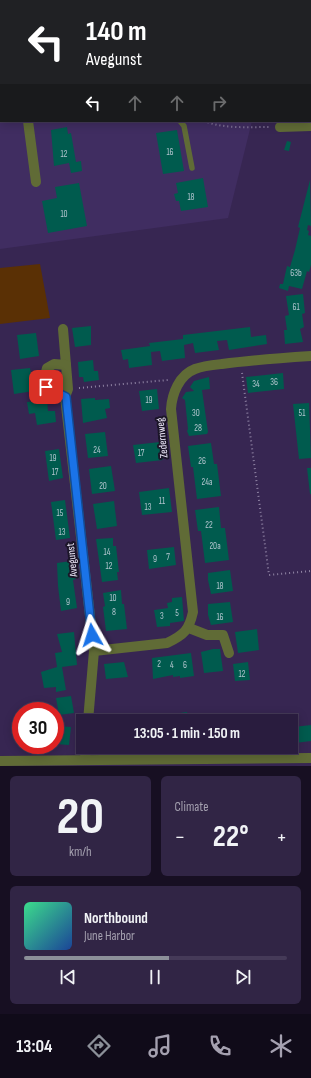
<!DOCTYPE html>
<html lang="en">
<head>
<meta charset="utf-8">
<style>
	:root { --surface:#291c3e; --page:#312545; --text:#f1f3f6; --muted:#a5a1b0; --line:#453a58; --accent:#8c9099 }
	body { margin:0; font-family:"Sofia Sans Condensed",sans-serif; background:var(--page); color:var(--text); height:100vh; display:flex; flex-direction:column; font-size:15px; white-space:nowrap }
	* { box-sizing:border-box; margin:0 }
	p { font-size:13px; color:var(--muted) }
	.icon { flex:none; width:22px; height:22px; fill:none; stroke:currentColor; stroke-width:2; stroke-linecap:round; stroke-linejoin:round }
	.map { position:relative; height:766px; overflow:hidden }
	.side { display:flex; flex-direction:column; gap:10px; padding:10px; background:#170f22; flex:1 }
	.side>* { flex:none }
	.guide { position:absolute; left:0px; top:0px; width:311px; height:122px; box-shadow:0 2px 10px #0003,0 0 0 1px var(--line); background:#202124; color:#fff; overflow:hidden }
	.speed { position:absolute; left:12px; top:702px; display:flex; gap:8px; font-size:20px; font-weight:700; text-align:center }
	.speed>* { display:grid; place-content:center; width:52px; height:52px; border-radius:50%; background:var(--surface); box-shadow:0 2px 10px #0003,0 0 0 1px var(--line); line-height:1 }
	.speed .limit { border:6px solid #d22; background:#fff; color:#111 }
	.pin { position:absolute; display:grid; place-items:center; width:34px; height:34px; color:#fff; margin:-17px; border-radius:8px; box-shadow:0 2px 6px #0006 }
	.me { position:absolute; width:44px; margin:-22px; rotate:354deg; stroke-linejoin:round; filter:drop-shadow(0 0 3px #0008) }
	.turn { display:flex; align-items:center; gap:14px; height:84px; padding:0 20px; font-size:18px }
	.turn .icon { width:52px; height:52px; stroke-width:2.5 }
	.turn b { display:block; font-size:28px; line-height:34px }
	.lanes { display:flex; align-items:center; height:38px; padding:0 20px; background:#0003; justify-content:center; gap:20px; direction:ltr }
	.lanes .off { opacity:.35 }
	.big { font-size:30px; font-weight:700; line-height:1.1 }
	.side .card { flex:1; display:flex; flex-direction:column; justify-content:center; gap:6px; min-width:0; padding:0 14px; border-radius:6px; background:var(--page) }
	.side .dial { align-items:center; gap:0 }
	.dial b { font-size:52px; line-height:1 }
	.song { display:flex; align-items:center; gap:12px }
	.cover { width:48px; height:48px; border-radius:6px; background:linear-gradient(135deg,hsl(150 70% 55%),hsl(220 70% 35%)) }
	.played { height:4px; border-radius:2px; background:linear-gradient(90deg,var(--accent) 55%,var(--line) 55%) }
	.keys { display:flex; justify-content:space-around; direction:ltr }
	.heat { display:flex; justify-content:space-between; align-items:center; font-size:22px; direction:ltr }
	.side .tiles { flex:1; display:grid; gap:10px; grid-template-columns:1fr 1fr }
	.card:last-child { grid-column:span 2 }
	.trip { position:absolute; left:76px; top:714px; width:222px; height:40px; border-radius:0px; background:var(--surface); box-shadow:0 2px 10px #0003,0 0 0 1px var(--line); font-weight:700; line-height:40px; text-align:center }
	.dock { display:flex; height:64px; justify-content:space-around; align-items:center; background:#100b19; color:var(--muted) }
	.dock .icon { width:28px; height:28px }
	.dock .selected { color:var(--accent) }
	.dock b { font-size:18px; color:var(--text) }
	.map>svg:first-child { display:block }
</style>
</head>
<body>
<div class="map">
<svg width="311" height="766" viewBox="0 0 311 766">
	<rect width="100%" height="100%" fill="#372652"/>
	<path fill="#402d61" d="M 0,0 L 252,0 L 1,1 L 1,121 L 252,121 L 228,218 L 0,249 Z"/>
	<path fill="#5a3005" d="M 40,264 L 50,318 L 0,324 L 0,268 Z"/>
	<g fill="#005b4e">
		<path d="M 67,127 L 68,134 L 71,133 L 76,162 L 81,161 L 82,171 L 71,173 L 69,163 L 54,166 L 51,130 Z"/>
		<path d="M 177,130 L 184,171 L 163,174 L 156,133 Z"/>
		<path d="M 287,141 L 291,142 L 289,151 L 284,150 Z"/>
		<path d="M 203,178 L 208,207 L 181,211 L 179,201 L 176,201 L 174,194 L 178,193 L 176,183 Z"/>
		<path d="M 310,180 L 311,226 L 308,225 L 307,230 L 309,231 L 308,235 L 311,236 L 311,265 L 309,272 L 307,271 L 302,289 L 289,286 L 288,291 L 279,288 L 280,284 L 283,284 L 287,266 L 290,267 L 295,250 L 300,228 L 298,227 Z"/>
		<path d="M 79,183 L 87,226 L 48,233 L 42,201 L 57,198 L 55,187 Z"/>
		<path d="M 303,294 L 305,313 L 302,314 L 304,327 L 300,329 L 303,342 L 285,344 L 284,330 L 287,330 L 285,316 L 289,315 L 286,296 Z"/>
		<path d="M 91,326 L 91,345 L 75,347 L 72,328 Z"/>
		<path d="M 250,327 L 251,337 L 266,335 L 267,344 L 229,350 L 227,340 L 217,341 L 219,350 L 195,353 L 193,343 L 184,345 L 185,358 L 162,361 L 160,351 L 151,352 L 152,365 L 129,368 L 128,359 L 123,360 L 121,350 L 150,346 L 149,343 L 183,339 L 183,335 Z"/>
		<path d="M 36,333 L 39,356 L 20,359 L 17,335 Z"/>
		<path d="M 93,360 L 94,371 L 98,371 L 99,380 L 84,382 L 83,377 L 79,377 L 78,362 Z"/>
		<path d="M 30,368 L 34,391 L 14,394 L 11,370 Z"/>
		<path d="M 283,373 L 284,389 L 248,393 L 246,377 Z"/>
		<path d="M 209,377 L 210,389 L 202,390 L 208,432 L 207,434 L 189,436 L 187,431 L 188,429 L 185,400 L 182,398 L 186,392 L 194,391 L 190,387 L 194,381 Z"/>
		<path d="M 157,389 L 159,409 L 142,411 L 139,391 Z"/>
		<path d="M 95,398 L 95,400 L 109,399 L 110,408 L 105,409 L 107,418 L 83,423 L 81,399 Z"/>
		<path d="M 47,400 L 48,411 L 55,411 L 56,422 L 37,425 L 35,413 L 29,414 L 27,402 Z"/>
		<path d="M 309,403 L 311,458 L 299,459 L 293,404 Z"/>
		<path d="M 105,432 L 108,456 L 88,458 L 85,434 Z"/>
		<path d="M 160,442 L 163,460 L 136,463 L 133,445 Z"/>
		<path d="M 211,443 L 214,464 L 217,464 L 221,496 L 197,499 L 193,467 L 191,467 L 188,446 Z"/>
		<path d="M 59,449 L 63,478 L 49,481 L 45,451 Z"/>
		<path d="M 111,466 L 115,491 L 92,494 L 89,469 Z"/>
		<path d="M 307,468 L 311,468 L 311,494 L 310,494 Z"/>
		<path d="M 169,488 L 172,512 L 142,515 L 139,492 Z"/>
		<path d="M 65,500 L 70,538 L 56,540 L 51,502 Z"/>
		<path d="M 114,501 L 117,526 L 97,529 L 93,504 Z"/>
		<path d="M 219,507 L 221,528 L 225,528 L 229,560 L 205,563 L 201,531 L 198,531 L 195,510 Z"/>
		<path d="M 113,538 L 113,546 L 116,546 L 119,572 L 117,572 L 118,580 L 102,582 L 96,539 Z"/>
		<path d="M 174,547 L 176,565 L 149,569 L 147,550 Z"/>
		<path d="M 71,561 L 76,579 L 73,580 L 77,608 L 61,611 L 58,586 L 57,563 Z"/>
		<path d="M 230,570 L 233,591 L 211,594 L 208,580 L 208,573 Z"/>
		<path d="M 121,590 L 122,604 L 124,604 L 127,629 L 106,631 L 103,607 L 105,606 L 103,593 Z"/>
		<path d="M 182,597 L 184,621 L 170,623 L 170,626 L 157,627 L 154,610 L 168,608 L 167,603 L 172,602 L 172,598 Z"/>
		<path d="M 230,602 L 233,622 L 211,625 L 208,615 L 208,604 Z"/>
		<path d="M 257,629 L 259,650 L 238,653 L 235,632 Z"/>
		<path d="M 74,632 L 77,665 L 62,667 L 66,690 L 56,692 L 56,687 L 44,688 L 41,672 L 57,667 L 55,653 L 62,652 L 57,634 Z"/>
		<path d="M 213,649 L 220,649 L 223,671 L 204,673 L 201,652 Z"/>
		<path d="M 191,653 L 194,676 L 180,678 L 180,676 L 173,677 L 173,675 L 153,679 L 152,658 Z"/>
		<path d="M 124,662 L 128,677 L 106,679 L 104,664 Z"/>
		<path d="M 248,662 L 250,680 L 235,681 L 233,664 Z"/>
		<path d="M 71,696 L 74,713 L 59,715 L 56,698 Z"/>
		<path d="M 187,712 L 188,721 L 173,721 L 173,714 Z"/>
		<path d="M 156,713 L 157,721 L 142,721 L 142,715 Z"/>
		<path d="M 311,725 L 311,741 L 295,743 L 294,727 Z"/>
		<path d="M 56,726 L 71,727 L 69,745 L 55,744 Z"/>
	</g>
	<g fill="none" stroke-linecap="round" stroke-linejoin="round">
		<g stroke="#8f83a3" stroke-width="2" stroke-dasharray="1 3" stroke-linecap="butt">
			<path d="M 204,121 C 224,129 249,127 270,127"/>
			<path d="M 242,373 L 269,575 L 311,571"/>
			<path d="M 79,388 L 168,380"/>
		</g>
		<path stroke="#606b36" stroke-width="5.5" d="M 180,121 L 184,126 L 192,168"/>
		<g stroke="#606b36" stroke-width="10">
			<path d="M 20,0 L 20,1"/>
			<path d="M 106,0 L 107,1"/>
			<path d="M 37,1 L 38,0"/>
			<path d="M 28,121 L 36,182"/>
			<path d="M 280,127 L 311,126"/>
			<path d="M 63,329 L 66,365"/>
			<path d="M 65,397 L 46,387 L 45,376 L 47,368 L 54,364 L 66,365 L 68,389 L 65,397 L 94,651 L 88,721"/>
			<path d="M 189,628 L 207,635 L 223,635 L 229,653"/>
			<path d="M 94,651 L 167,643 C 184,635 189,630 193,612 L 171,409 C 172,394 179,375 195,369 C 203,366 213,365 222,364 C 252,360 281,358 311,356"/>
			<path d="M 85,760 L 86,747"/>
			<path d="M 0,761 L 311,758"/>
		</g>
	</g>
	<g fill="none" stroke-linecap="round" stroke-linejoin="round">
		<g stroke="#114b97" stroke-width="10">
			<path id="route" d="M 46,387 L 66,397 L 92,635"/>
		</g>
		<use href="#route" stroke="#1a73e8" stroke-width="7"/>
	</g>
	<g text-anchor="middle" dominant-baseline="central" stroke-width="4" stroke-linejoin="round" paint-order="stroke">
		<g font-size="9" fill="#b3c6d0">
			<text x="170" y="152">16</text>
			<text x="64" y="154">12</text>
			<text x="191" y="197">18</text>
			<text x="64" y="214">10</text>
			<text x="296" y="273">63b</text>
			<text x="296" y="307">61</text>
			<text x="274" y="382">36</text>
			<text x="256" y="384">34</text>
			<text x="149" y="400">19</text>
			<text x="196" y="413">30</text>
			<text x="302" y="413">51</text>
			<text x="198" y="428">28</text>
			<text x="97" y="450">24</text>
			<text x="141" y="453">17</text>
			<text x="53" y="458">19</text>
			<text x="202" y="461">26</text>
			<text x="55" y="472">17</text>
			<text x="207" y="482">24a</text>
			<text x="103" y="486">20</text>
			<text x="162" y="501">11</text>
			<text x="148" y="507">13</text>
			<text x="60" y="513">15</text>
			<text x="209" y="525">22</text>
			<text x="62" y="532">13</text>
			<text x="215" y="546">20a</text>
			<text x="107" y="552">14</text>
			<text x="168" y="557">7</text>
			<text x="155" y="559">9</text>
			<text x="109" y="566">12</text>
			<text x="220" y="586">18</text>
			<text x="113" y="598">10</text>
			<text x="68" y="602">9</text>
			<text x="114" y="612">8</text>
			<text x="177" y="613">5</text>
			<text x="162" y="616">3</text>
			<text x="220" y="617">16</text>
			<text x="159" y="664">2</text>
			<text x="172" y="665">4</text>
			<text x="185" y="665">6</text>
			<text x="242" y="674">12</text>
		</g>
		<g font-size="11" fill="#efeafb" stroke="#1b1528">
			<text transform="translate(162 438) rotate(-96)">Zedernweg</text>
			<text transform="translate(72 560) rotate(-96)">Avegunst</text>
		</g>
	</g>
</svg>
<div class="speed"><div class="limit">30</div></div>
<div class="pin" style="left:46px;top:387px;background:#d93025"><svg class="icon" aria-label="arrive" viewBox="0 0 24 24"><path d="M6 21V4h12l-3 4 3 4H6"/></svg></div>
<svg class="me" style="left:92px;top:635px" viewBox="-20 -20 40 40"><path d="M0-17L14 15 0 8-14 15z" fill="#1a73e8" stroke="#fff" stroke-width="4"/></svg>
<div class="trip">13:05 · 1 min · 150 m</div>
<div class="guide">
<div class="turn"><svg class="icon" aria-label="left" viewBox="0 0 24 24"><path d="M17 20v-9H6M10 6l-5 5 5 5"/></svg><div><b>140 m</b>Avegunst</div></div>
<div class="lanes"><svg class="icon" aria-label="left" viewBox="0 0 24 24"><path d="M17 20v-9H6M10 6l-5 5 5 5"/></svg><svg class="icon off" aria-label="ahead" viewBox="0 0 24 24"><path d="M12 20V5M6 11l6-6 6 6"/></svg><svg class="icon off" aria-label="ahead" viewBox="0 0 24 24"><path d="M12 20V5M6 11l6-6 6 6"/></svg><svg class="icon off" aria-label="right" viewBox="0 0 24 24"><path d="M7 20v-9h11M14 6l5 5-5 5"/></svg></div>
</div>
</div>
<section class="side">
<div class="tiles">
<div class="card dial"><b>20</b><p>km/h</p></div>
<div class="card"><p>Climate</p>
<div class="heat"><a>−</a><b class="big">22°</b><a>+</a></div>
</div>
<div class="card">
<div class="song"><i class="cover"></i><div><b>Northbound</b><p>June Harbor</p></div></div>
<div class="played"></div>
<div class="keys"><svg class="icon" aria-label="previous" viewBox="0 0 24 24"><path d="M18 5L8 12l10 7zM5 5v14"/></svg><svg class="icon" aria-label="pause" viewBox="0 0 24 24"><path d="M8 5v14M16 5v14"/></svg><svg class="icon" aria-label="next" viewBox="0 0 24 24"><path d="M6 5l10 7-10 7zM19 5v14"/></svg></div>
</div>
</div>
</section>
<nav class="dock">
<b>13:04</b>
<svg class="icon selected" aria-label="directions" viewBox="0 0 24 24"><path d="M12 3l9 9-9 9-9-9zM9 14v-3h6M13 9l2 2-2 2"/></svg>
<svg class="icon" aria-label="music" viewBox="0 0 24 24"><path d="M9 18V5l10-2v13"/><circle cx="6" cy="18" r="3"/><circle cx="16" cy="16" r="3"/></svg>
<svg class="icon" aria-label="phone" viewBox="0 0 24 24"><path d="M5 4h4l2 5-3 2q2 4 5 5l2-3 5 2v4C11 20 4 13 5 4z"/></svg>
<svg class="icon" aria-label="climate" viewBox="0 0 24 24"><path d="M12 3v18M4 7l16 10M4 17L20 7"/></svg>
</nav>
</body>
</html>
